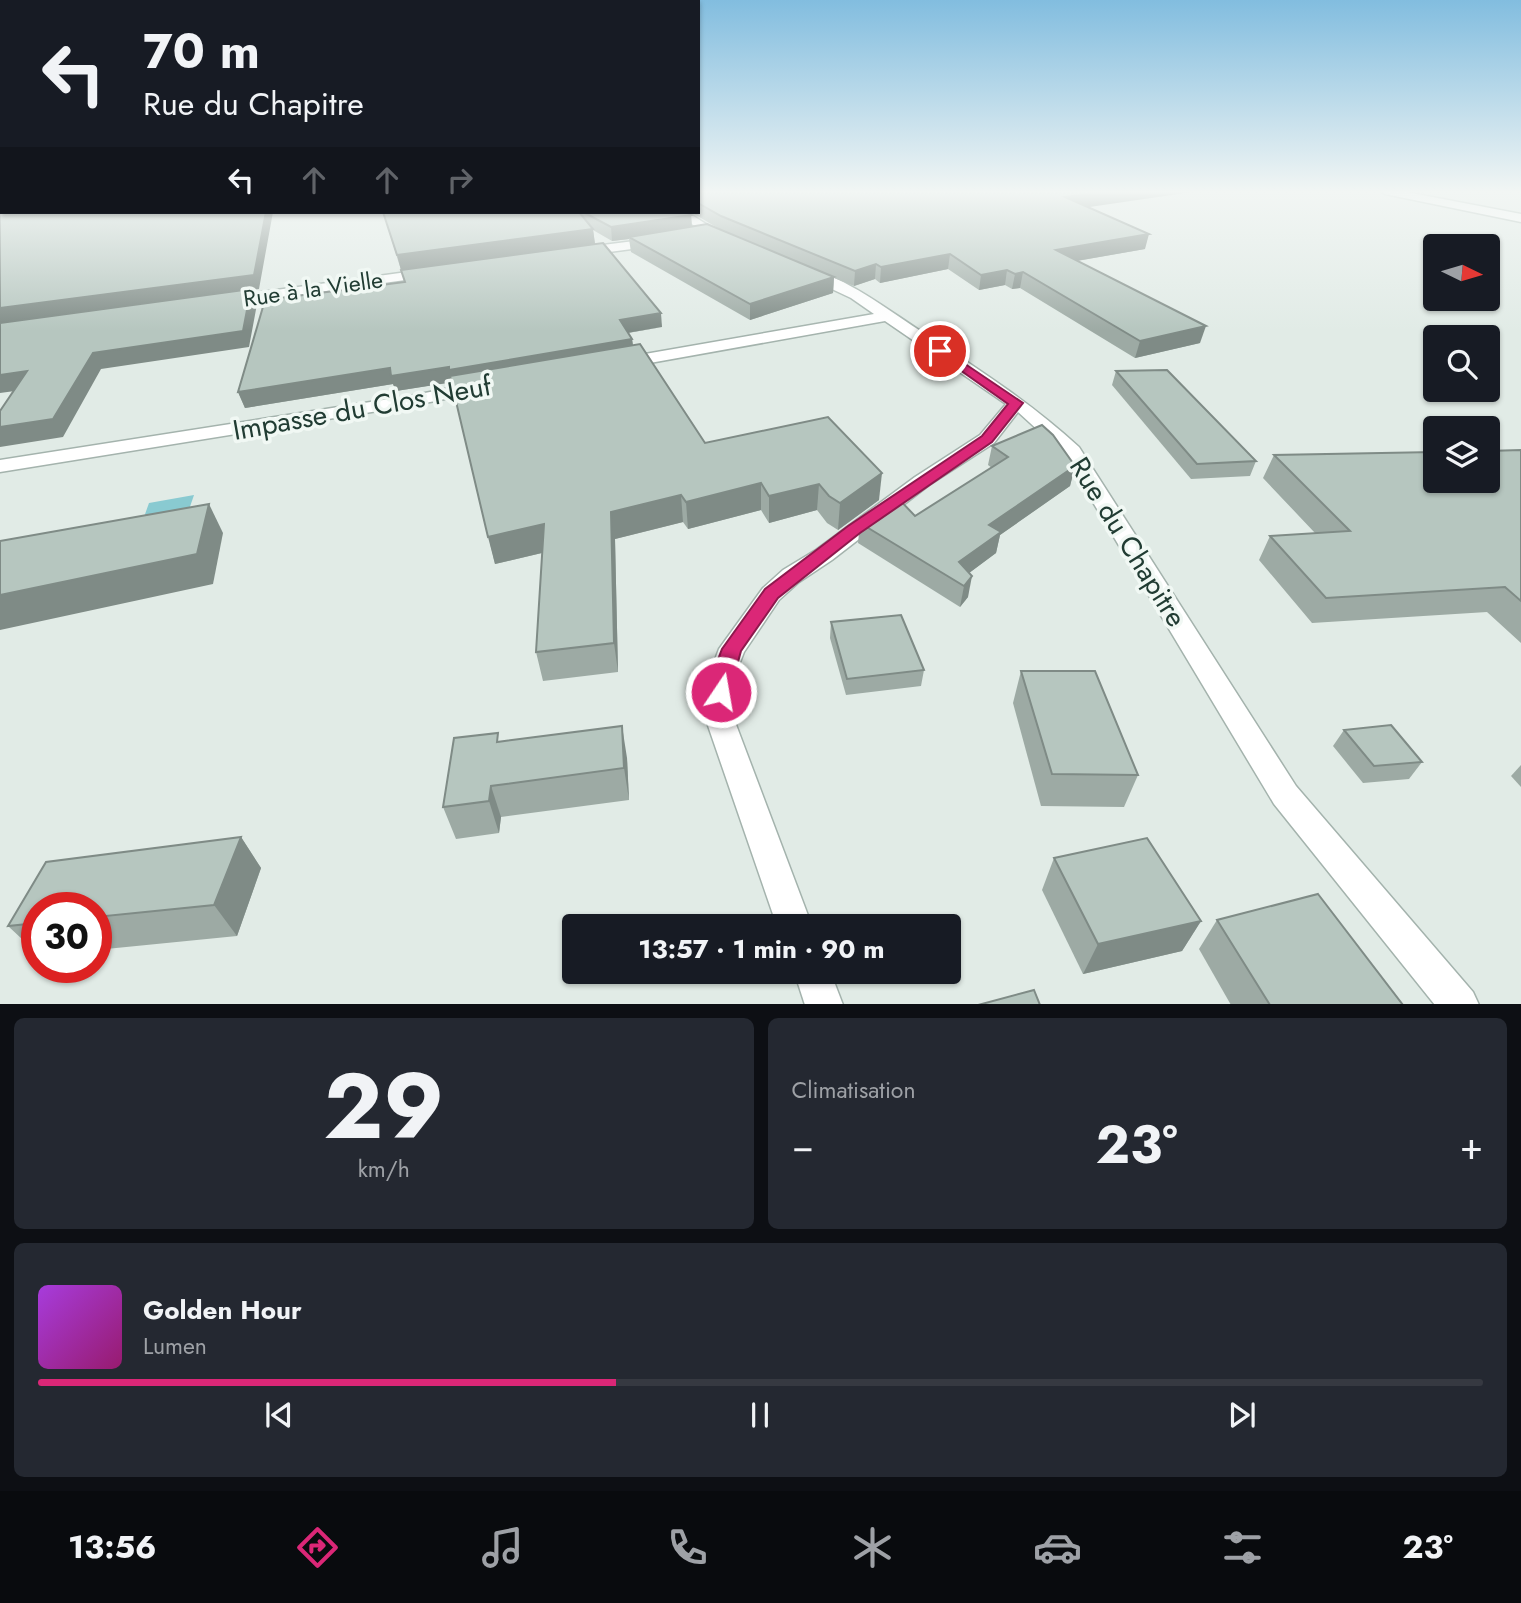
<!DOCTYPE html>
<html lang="fr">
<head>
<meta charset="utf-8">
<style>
	:root { --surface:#171b24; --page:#242831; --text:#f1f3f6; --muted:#9ea1a6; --line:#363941; --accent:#db2777 }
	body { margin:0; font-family:Jost,sans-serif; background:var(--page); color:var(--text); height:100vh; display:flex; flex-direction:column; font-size:26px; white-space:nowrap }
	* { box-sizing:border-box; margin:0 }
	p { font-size:23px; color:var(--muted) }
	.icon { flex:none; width:38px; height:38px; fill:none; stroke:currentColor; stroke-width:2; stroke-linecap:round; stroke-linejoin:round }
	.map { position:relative; height:1004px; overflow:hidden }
	.sheet { display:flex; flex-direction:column; gap:14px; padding:14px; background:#0d0f14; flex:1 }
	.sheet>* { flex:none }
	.guide { position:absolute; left:0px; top:0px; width:700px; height:214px; box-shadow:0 2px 5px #0004; background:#171b24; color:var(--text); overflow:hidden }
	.needle { width:46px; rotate:95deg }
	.buttons { position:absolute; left:1423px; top:234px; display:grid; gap:14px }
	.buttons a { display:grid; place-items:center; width:77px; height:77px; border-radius:7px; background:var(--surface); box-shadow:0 2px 5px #0004; font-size:35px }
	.speed { position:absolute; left:21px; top:892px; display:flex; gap:14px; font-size:35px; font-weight:700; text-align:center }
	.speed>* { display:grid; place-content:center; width:91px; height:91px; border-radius:50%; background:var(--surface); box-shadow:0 2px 5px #0004; line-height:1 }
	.speed .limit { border:10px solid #d22; background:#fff; color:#111 }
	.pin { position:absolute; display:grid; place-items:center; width:60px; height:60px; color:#fff; margin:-30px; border:4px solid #fff; border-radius:50%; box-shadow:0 2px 7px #0007 }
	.me { position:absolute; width:77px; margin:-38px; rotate:12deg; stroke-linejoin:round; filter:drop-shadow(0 0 5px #0008) }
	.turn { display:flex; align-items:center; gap:24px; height:147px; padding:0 28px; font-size:32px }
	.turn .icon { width:91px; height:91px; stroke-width:2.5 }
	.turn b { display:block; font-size:49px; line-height:60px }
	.lanes { display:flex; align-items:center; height:66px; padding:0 28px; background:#0003; justify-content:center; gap:35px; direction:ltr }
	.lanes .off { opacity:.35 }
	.big { font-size:52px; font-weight:700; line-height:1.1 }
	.sheet .tile { flex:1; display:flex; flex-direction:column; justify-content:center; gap:10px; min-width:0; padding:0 24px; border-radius:10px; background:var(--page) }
	.sheet .dial { align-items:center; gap:0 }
	.dial b { font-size:91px; line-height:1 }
	.song { display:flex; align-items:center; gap:21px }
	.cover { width:84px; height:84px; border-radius:10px; background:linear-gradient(135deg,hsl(280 70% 55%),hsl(320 70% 35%)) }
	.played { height:7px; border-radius:4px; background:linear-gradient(90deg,var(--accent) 40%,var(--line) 40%) }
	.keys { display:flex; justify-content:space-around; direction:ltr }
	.heat { display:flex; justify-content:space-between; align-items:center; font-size:38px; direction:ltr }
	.sheet .tiles { flex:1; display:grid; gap:14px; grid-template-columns:1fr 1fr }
	.tile:last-child { grid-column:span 2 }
	.trip { position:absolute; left:562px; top:914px; width:399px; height:70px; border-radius:7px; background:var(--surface); box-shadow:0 2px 5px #0004; font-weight:700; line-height:70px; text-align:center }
	.tabs { display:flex; height:112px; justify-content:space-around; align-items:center; background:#090b0e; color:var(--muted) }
	.tabs .icon { width:49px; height:49px }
	.tabs .current { color:var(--accent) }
	.tabs b { font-size:32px; color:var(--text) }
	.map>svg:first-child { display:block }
</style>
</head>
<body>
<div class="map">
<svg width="1521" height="1005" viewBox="0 0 1521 1005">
	<rect width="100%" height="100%" fill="#e1ebe6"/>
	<path fill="#89cad1" d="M 194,495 L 180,536 L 134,545 L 149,503 Z"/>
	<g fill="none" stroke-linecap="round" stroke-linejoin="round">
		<g stroke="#a4b3ad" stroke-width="3">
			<g id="minor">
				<path d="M 1380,191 L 1401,191 L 1521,214 L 1521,222 L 1385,194 Z"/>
				<path d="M 673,212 L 687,212 L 728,238 L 726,241 L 718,241 Z"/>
				<path d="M 658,238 L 664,242 L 662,245 L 579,256 L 573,252 L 579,248 Z"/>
				<path d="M 807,268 C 848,279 884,307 919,330 C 975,367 1030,402 1079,447 L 1296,786 L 1473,992 L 1479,1005 L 1435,1005 L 1274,804 L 1064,454 L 1018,412 L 994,443 L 929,485 L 832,560 L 799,582 L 779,600 L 744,652 L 737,670 L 732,714 L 812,926 L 777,926 L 704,714 L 711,670 L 719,649 L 763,588 L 783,570 L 816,550 L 915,477 L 980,435 L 1006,404 L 885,321 L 622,368 L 614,363 L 622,358 L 874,314 L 851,298 L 802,275 L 800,272 Z"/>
				<path d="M 429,269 L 434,270 L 434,276 L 225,305 L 218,301 L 225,297 Z"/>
				<path d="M 479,382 L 485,383 L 488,387 L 485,391 L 415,405 L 0,472 L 0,460 L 415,395 Z"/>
				<path d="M 794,971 L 830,971 L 843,1005 L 805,1005 Z"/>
			</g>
		</g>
		<use href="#minor" fill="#fff" fill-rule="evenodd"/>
	</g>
	<g fill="#9daaa4">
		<path d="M 698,191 L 1087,207 L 1145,249 L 1077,261 L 1200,343 L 1135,358 L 1020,288 L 1012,289 L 1005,285 L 979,290 L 948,269 L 880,283 L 875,279 L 854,286 L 834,278 L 833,293 L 750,320 L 631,252 L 629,239 L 612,241 L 593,230 L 595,244 L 401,270 L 383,212 L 687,212 L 691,215 L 692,227 L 796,261 L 721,230 L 691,212 L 698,212 Z"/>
		<path d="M 662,327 L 628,333 L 632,339 L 633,345 L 705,443 L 879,500 L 838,530 L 827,523 L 817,510 L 769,523 L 761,510 L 688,529 L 683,522 L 615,539 L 618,672 L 543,681 L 536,652 L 542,553 L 495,564 L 452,382 L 396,391 L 393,384 L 245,408 L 238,392 Z"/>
		<path d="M 1116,371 L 1256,461 L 1250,476 L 1191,479 L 1112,385 Z"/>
		<path d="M 992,446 L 1075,466 L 1070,486 L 1000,535 L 996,553 L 969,573 L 968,597 L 960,607 L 858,543 L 860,523 L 915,516 L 992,468 L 988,465 Z"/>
		<path d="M 1521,450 L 1521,643 L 1487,612 L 1312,623 L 1259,560 L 1270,536 L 1315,533 L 1263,478 L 1274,455 Z"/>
		<path d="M 831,622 L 924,670 L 921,686 L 846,695 L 830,638 Z"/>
		<path d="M 1021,671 L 1138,775 L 1124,807 L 1041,806 L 1013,703 Z"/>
		<path d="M 1344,730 L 1422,762 L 1409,779 L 1363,783 L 1333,746 Z"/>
		<path d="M 501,742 L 627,758 L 629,800 L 501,817 L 499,833 L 456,839 L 443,807 Z"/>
		<path d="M 1521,765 L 1521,787 L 1511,776 Z"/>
		<path d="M 241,837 L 261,868 L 237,936 L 96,950 L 96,908 L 37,908 L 37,953 L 8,926 L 46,862 Z"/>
		<path d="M 1054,858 L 1201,921 L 1182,951 L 1083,974 L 1042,890 Z"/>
		<path d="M 1217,920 L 1403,1005 L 1231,1005 L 1199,949 Z"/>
	</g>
	<g fill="#7f8b86">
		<path d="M 1112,191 L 1199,191 L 1062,211 L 1065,197 Z"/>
		<path d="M 266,212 L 273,212 L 259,289 L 252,290 L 257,304 L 249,347 L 101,369 L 63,437 L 0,447 L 0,427 L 53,419 L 0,324 L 0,308 Z"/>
		<path d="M 691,215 L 692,228 L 629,237 L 629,239 L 612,241 L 611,227 Z"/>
		<path d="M 593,229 L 595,244 L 401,270 L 397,255 Z"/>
		<path d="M 1149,234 L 1145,249 L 1053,265 L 1056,250 Z"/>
		<path d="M 950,254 L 948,269 L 880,283 L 881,267 Z"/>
		<path d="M 876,264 L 875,279 L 854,286 L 855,271 Z"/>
		<path d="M 1007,270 L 1005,285 L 979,290 L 981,275 Z"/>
		<path d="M 1023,272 L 1020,288 L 1012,289 L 1015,274 Z"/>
		<path d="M 834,277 L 833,293 L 750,320 L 750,304 Z"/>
		<path d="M 661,313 L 662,327 L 621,334 L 620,320 Z"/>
		<path d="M 1206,326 L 1200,343 L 1135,358 L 1140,341 Z"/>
		<path d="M 632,339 L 634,354 L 396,391 L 393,384 L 245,408 L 238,392 L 390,368 L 449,367 Z"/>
		<path d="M 27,371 L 37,388 L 0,393 L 0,375 Z"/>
		<path d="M 1075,466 L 1070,486 L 1000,535 L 996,553 L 957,582 L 959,562 L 989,525 Z"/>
		<path d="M 882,473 L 879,500 L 838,530 L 840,503 Z"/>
		<path d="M 761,483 L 761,510 L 688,529 L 686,502 Z"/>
		<path d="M 819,484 L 817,510 L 769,523 L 769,496 Z"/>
		<path d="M 681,495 L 683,522 L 615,539 L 618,672 L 614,643 L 611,512 Z"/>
		<path d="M 209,504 L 223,533 L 213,584 L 0,630 L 0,595 Z"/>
		<path d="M 544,524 L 550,551 L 495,564 L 488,537 Z"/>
		<path d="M 972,576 L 968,597 L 960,607 L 964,586 Z"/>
		<path d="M 622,726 L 627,758 L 629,800 L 624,768 Z"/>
		<path d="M 491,786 L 501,817 L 499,833 L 489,801 Z"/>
		<path d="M 241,837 L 261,868 L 237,936 L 214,905 Z"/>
		<path d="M 1201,921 L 1182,951 L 1083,974 L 1098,944 Z"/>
	</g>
	<g fill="#b6c6bf" stroke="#7f8b86" stroke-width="2">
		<path d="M 0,191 L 2,191 L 2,212 L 266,212 L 254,275 L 0,308 Z"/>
		<path d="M 698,191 L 1112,191 L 1065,197 L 1149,234 L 1056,250 L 1206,326 L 1140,341 L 1023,272 L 1015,274 L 1007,270 L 981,275 L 950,254 L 881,267 L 876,264 L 855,271 L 721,216 L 698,203 Z"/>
		<path d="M 383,212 L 579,212 L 593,229 L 397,255 Z"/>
		<path d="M 583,212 L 687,212 L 691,215 L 611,227 Z"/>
		<path d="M 707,224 L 834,277 L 750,304 L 629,237 Z"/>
		<path d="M 603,243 L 661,313 L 620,320 L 632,339 L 449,370 L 449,367 L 391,376 L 390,368 L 238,392 L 265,300 L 405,282 L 401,270 Z"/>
		<path d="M 251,289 L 243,331 L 93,353 L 53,419 L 0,427 L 0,411 L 27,371 L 0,375 L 0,323 Z"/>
		<path d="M 640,344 L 705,443 L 828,417 L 882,473 L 840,503 L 829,496 L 819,484 L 769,496 L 761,483 L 686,502 L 681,495 L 611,512 L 614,643 L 536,652 L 544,524 L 488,537 L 450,376 Z"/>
		<path d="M 1167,370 L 1256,461 L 1197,464 L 1116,371 Z"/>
		<path d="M 1042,425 L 1053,435 L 1075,466 L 989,525 L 1001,532 L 959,562 L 972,576 L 964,586 L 860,523 L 896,496 L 915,516 L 1008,457 L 992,446 Z"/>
		<path d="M 1521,450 L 1521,601 L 1505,587 L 1326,598 L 1270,536 L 1350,531 L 1274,455 L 1435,452 L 1435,481 L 1488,481 L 1488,451 Z"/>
		<path d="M 209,504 L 197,554 L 0,595 L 0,541 Z"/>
		<path d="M 901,615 L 924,670 L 847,679 L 831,622 Z"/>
		<path d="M 1021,671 L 1095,671 L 1138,775 L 1052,774 Z"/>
		<path d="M 1391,725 L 1422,762 L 1374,766 L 1344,730 Z"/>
		<path d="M 622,726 L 624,768 L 491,786 L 489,801 L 443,807 L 454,738 L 498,733 L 497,742 Z"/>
		<path d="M 241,837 L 214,905 L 96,917 L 96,908 L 37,908 L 37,923 L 8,926 L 46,862 Z"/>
		<path d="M 1147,838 L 1201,921 L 1098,944 L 1054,858 Z"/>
		<path d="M 1318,894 L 1403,1005 L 1270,1005 L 1217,920 Z"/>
		<path d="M 1034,990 L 1040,1005 L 978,1005 Z"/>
	</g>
	<linearGradient id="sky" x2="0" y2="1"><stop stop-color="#82bddf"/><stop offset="0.58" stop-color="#f2f6f4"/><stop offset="1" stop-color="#f2f6f4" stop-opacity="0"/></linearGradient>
	<rect width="1521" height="331" fill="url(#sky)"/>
	<path fill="#db2777" stroke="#8e194d" stroke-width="2" d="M 940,347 L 1023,403 L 992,442 L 860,533 L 778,598 L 741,651 L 728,698 L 721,700 L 714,698 L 711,692 L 714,670 L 722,649 L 765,589 L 848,526 L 982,436 L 1008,404 L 936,353 L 934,351 Z"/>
	<g text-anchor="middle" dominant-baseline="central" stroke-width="7" stroke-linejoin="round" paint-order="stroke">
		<g font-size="23" fill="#213c33" stroke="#f1f8f4">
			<text transform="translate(313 289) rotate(-8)">Rue à la Vielle</text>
		</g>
		<g font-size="28" fill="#213c33" stroke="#f1f8f4">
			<text transform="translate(362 408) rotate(-10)">Impasse du Clos Neuf</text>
			<text transform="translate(1128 542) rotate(58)">Rue du Chapitre</text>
		</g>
	</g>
</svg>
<div class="buttons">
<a><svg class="needle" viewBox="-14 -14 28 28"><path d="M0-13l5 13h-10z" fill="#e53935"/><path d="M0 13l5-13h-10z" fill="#9ea1a6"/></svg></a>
<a><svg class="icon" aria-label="search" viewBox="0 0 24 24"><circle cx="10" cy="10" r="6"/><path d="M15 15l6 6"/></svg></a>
<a><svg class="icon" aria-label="layers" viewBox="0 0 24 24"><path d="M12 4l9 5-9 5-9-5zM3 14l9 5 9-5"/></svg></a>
</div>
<div class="speed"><div class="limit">30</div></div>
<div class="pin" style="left:940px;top:351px;background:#d93025"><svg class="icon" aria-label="arrive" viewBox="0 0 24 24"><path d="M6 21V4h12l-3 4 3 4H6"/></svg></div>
<svg class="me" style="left:721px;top:692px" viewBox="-20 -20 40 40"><circle r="17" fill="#db2777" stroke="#fff" stroke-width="3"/><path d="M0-11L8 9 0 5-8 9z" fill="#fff"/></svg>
<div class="trip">13:57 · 1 min · 90 m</div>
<div class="guide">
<div class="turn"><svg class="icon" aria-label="left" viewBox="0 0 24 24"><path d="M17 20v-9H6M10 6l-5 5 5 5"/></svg><div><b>70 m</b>Rue du Chapitre</div></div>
<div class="lanes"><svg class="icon" aria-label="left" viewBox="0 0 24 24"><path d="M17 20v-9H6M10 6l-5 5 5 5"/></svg><svg class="icon off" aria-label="ahead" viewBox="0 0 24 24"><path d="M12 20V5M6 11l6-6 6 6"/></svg><svg class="icon off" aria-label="ahead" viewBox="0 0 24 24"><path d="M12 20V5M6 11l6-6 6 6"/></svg><svg class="icon off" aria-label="right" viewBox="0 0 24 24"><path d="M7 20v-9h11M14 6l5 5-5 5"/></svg></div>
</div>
</div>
<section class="sheet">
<div class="tiles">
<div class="tile dial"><b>29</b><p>km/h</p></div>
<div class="tile"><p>Climatisation</p>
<div class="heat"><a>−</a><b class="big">23°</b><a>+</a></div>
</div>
<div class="tile">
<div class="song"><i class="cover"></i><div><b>Golden Hour</b><p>Lumen</p></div></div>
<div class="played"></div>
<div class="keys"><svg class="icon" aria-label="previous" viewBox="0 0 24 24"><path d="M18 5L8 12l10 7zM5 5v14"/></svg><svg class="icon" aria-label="pause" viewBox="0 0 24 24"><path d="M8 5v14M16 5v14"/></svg><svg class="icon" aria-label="next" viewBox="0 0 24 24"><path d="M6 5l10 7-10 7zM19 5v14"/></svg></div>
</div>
</div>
</section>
<nav class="tabs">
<b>13:56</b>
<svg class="icon current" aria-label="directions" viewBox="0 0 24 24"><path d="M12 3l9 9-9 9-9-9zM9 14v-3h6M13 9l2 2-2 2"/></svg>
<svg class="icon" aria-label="music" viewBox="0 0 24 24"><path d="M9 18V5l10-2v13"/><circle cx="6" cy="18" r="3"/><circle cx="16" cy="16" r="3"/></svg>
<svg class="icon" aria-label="phone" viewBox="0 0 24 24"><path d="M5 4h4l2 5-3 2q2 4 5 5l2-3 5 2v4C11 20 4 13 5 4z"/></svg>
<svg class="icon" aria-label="climate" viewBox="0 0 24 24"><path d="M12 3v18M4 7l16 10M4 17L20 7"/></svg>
<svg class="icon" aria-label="car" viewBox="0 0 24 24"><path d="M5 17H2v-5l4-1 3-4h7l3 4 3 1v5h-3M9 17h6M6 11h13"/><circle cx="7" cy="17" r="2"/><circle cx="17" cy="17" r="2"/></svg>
<svg class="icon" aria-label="filters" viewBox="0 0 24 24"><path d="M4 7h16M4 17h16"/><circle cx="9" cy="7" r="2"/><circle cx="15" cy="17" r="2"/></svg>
<b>23°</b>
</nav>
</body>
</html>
